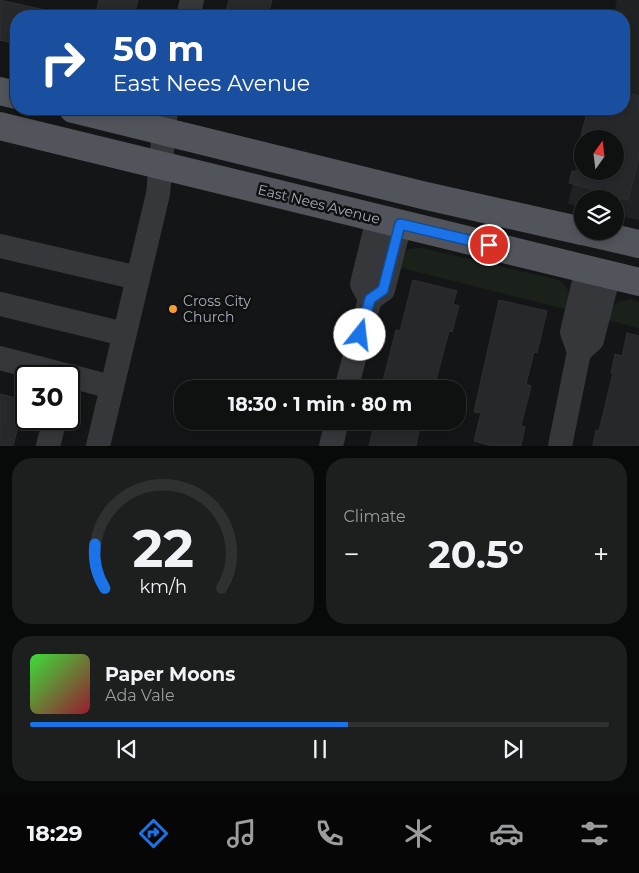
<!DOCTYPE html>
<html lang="en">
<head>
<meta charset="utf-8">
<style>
	:root { --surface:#0f1010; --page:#1d1e1e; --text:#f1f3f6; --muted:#9b9d9f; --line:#2f3030; --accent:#1a73e8 }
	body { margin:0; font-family:Montserrat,sans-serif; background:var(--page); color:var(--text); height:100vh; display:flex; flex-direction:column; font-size:19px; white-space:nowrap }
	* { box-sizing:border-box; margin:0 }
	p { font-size:16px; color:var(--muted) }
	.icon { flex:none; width:28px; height:28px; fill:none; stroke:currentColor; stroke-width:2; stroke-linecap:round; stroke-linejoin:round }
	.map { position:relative; height:446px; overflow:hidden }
	.side { display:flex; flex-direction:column; gap:12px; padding:12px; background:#080909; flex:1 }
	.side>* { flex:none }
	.top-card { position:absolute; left:10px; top:10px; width:620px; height:105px; border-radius:20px; box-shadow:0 2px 8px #0003,0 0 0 1px var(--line); background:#1a4fa0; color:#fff; overflow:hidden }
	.needle { width:32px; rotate:14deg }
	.buttons { position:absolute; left:574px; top:130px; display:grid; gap:10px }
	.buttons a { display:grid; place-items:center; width:50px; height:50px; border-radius:50%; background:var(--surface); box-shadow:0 2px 8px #0003,0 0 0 1px var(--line); font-size:25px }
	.speed { position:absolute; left:15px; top:365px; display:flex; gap:10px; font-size:25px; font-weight:700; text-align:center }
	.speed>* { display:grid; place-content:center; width:65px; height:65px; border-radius:50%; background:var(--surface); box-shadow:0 2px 8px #0003,0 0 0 1px var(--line); line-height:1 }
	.speed .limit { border:2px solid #111; border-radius:8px; background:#fff; color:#111 }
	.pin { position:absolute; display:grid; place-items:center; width:42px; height:42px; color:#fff; margin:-21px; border:2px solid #fff; border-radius:50%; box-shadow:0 1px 5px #0007 }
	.me { position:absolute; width:55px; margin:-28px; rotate:16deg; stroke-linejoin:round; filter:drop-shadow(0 0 4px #0008) }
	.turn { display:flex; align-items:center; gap:18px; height:105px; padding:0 20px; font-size:22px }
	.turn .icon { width:65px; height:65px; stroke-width:2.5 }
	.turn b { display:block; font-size:35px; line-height:42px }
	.big { font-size:38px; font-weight:700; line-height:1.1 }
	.side .tile { flex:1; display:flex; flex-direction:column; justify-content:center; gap:8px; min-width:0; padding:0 18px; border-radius:20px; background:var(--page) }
	.side .dial { align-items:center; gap:0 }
	.dial svg { height:130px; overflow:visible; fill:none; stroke:var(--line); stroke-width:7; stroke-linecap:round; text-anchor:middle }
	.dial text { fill:var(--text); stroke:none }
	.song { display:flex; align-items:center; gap:15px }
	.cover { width:60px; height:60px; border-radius:8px; background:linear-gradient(135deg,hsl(120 70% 55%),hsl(350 70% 35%)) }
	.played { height:5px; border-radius:2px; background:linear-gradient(90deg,var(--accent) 55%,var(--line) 55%) }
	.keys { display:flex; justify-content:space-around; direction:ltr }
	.heat { display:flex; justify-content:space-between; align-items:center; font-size:28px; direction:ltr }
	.side .tiles { flex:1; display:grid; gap:12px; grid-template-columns:1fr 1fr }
	.tile:last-child { grid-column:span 2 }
	.trip { position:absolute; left:174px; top:380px; width:292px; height:50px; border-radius:20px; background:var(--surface); box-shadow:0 2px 8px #0003,0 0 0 1px var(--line); font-weight:700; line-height:50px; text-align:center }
	.tab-bar { display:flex; height:80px; justify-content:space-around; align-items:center; background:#060606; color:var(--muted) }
	.tab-bar .icon { width:35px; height:35px }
	.tab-bar .selected { color:var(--accent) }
	.tab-bar b { font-size:22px; color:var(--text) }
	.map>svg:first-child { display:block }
</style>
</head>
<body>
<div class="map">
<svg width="639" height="446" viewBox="0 0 639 446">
	<rect width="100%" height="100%" fill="#141516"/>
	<path fill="#202123" d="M 617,0 L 639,0 L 639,220 L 615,215 L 615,199 L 582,199 L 582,207 L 568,204 L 582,144 L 582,171 L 615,171 L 615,139 L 584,139 L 591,109 L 624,109 L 624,16 L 613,16 Z"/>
	<g fill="#1a211b">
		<path d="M 422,248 L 559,280 C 570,290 571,295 569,310 L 398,267 L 401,257 L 409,249 Z"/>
		<path d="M 630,299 L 639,302 L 639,328 L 607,320 C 611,304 615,303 630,299 Z"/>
	</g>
	<g fill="#27282a" stroke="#2e2f32">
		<path d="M 0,0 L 50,11 L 50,16 L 16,16 L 16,44 L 0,40 Z"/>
		<path d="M 99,0 L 138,0 L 134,16 L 113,16 L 96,13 Z"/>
		<path d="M 229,0 L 272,0 L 268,16 L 224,16 Z"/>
		<path d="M 624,92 L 639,96 L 639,158 L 628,200 L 609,196 L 609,193 L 569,183 L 572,171 L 615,171 L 615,139 L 580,139 L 588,109 L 624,109 Z"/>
		<path d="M 413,280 L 457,291 L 453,304 L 459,306 L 452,332 L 449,331 L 435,384 L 418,380 L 416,389 L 381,389 L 396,330 L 400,331 Z"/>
		<path d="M 499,300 L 547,311 L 537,353 L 534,352 L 526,384 L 531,386 L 521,426 L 525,427 L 521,446 L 492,446 L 474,441 L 481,413 L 474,412 Z"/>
		<path d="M 627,333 L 639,336 L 639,446 L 593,446 L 596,430 L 599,431 L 613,373 L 611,373 L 615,354 L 622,356 Z"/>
		<path d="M 0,394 L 25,400 L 13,446 L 0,446 Z"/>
		<path d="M 375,421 L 421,421 L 416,446 L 369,446 Z"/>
	</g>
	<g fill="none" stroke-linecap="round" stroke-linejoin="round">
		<g stroke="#35373b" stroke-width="24">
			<path d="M 188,16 L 192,0"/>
			<path d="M 0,246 L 138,278"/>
			<path d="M 370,299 L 362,284 L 378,219"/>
			<path d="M 0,304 L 124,334"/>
			<path d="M 579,352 L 592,340 L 609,274"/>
			<path d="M 0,358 L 112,387"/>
			<path d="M 346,389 L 370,299 L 383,290 L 400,224"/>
			<path d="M 48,446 L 55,419"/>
			<path d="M 98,446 L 158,194 L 166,109"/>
			<path d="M 331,446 L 337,421"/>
			<path d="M 560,446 L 579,352 L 572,332 L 587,269"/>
		</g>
		<g stroke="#51545a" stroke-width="28">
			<path d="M 0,91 L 16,95"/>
			<path d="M 73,109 L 422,195 L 582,231"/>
			<path d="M 0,126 L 639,282"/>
			<path d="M 583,231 L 639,244"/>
		</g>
	</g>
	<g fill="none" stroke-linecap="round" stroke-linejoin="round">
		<g stroke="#114b97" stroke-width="12">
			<path id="route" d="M 360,335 L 370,299 L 383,290 L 400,224 L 489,245"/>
		</g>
		<use href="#route" stroke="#1a73e8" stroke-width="9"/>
	</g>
	<circle fill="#f59e2e" stroke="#0f1011" stroke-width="2" cx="173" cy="309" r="5"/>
	<g text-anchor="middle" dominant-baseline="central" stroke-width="5" stroke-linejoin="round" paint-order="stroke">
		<g font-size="14" fill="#a6adb7" stroke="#0f1011">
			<text transform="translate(319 204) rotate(14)">East Nees Avenue</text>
		</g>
		<g font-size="14" fill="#a6adb7" stroke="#0f1011" text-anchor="start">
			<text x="183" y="301">Cross City<tspan x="183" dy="16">Church</tspan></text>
		</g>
	</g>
</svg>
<div class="buttons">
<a><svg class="needle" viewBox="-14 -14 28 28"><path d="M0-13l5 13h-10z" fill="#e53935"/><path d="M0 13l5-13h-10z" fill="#9b9d9f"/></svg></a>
<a><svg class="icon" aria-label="layers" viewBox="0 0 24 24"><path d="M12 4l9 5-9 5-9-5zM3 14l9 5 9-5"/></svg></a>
</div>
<div class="speed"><div class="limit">30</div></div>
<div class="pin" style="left:489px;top:245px;background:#d93025"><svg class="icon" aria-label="arrive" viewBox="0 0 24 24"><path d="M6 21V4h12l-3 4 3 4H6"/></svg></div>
<svg class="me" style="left:360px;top:335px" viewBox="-20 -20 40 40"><circle r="19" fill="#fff"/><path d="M0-13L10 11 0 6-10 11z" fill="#1a73e8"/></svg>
<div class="trip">18:30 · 1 min · 80 m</div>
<div class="top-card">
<div class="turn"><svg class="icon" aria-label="right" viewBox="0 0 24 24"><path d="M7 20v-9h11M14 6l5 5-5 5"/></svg><div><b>50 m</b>East Nees Avenue</div></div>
</div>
</div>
<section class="side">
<div class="tiles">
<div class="tile dial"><svg viewBox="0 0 100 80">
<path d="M14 69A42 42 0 1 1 86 69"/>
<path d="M14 69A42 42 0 0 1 8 42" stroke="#1a73e8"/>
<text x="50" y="56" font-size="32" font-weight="700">22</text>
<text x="50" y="72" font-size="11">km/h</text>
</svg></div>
<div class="tile"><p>Climate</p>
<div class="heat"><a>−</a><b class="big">20.5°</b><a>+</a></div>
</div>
<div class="tile">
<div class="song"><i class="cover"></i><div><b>Paper Moons</b><p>Ada Vale</p></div></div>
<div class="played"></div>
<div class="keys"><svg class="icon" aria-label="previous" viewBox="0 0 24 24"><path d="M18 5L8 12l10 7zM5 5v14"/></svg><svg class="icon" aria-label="pause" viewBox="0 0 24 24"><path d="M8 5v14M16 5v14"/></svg><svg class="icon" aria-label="next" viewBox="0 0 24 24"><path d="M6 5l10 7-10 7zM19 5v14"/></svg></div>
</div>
</div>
</section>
<nav class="tab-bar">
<b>18:29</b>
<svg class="icon selected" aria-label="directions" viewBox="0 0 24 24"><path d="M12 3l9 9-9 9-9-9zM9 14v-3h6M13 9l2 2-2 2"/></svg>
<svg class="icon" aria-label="music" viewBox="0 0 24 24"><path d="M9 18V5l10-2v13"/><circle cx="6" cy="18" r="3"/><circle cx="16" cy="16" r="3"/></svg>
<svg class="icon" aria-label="phone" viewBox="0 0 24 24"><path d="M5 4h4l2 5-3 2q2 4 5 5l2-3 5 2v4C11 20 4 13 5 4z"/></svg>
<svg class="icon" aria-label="climate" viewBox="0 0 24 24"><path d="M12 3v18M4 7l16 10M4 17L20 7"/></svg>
<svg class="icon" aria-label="car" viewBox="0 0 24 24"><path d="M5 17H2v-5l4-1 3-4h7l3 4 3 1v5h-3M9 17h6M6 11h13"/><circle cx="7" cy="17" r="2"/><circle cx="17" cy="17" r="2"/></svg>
<svg class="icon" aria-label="filters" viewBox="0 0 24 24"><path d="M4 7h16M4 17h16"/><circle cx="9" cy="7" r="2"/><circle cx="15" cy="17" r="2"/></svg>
</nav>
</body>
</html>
